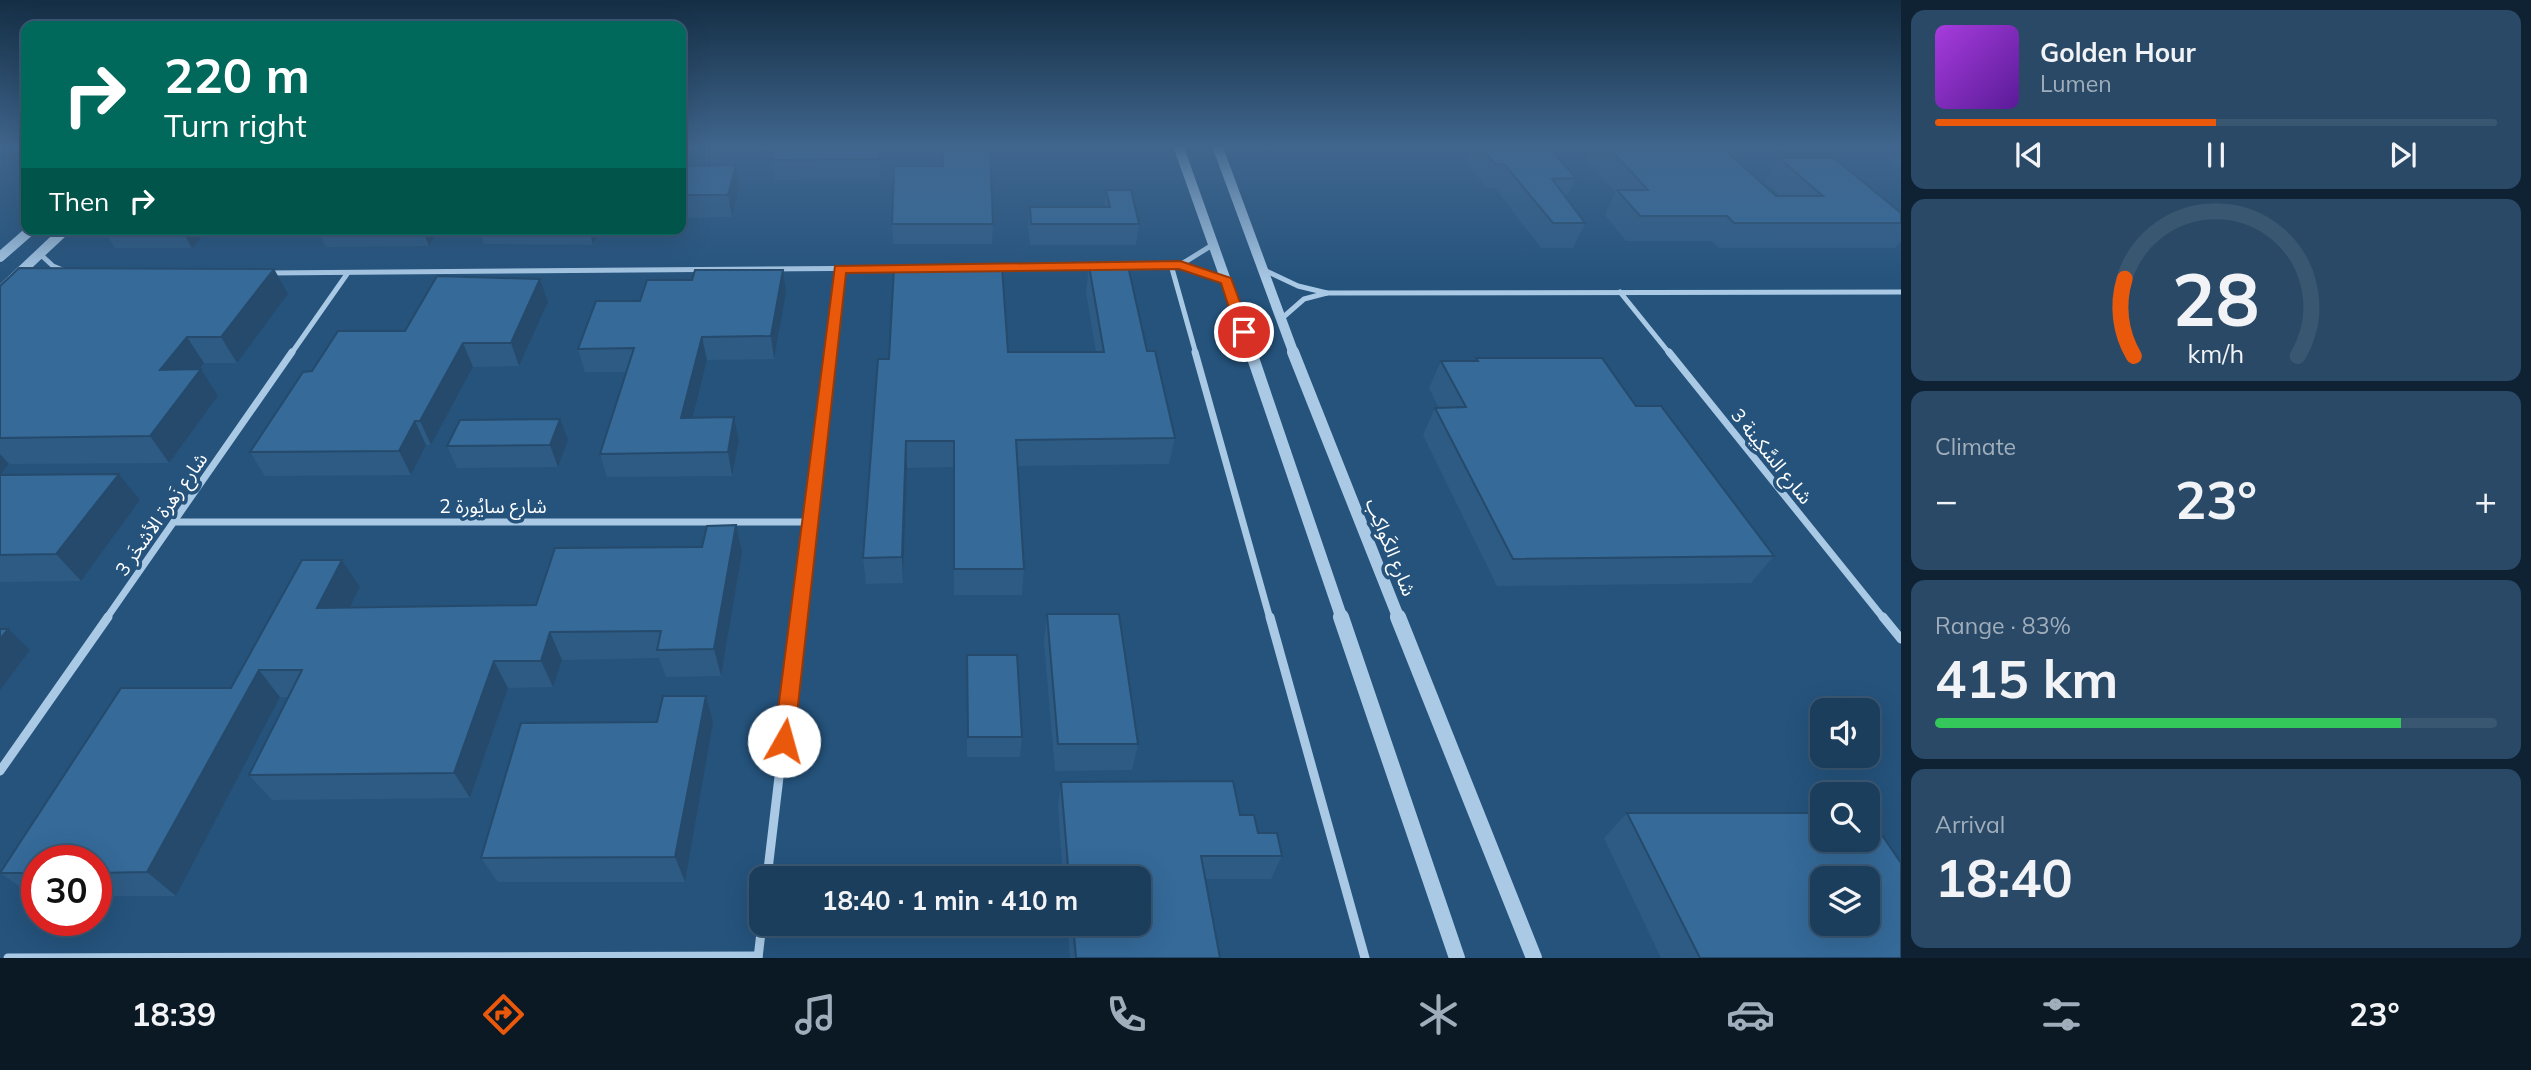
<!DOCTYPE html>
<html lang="en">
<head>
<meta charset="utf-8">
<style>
	:root { --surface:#1c3e5d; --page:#294966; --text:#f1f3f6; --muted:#a0aebc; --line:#3a5772; --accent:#ea580c }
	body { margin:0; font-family:Mulish,"Noto Sans Arabic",sans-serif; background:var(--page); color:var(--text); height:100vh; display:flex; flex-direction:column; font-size:26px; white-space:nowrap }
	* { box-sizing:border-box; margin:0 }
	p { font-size:23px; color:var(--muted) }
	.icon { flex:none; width:38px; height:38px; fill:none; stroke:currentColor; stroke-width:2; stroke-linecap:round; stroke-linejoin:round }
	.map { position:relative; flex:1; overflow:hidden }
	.panel { display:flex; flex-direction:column; gap:10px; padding:10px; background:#0f2233; width:630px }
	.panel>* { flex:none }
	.top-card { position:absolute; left:21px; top:21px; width:665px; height:214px; border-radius:14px; box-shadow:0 7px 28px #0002,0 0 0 2px var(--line); background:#00695c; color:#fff; overflow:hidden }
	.controls { position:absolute; left:1810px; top:698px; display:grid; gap:14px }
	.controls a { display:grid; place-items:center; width:70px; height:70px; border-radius:14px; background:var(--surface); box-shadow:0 7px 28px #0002,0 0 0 2px var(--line); font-size:35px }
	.speed { position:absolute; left:21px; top:845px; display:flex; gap:14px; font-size:35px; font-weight:700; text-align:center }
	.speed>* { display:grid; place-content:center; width:91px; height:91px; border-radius:50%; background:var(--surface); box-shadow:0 7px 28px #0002,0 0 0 2px var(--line); line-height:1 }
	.speed .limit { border:10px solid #d22; background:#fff; color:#111 }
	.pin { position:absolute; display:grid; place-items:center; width:60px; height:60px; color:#fff; margin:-30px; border:4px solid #fff; border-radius:50%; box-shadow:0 2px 7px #0007 }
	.me { position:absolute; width:77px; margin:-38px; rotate:7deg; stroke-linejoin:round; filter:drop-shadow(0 0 5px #0008) }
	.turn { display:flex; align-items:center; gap:24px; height:147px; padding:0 28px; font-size:32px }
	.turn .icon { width:91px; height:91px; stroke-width:2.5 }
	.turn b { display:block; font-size:49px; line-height:60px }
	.then { display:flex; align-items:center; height:66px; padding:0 28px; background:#0003; gap:14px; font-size:26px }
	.big { font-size:52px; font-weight:700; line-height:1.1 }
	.panel .card { flex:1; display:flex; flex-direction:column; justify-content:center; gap:10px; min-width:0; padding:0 24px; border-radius:14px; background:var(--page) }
	.panel .dial { align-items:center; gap:0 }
	.dial svg { height:182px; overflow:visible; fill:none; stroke:var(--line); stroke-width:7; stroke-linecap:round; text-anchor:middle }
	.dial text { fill:var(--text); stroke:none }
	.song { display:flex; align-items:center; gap:21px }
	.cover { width:84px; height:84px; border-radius:10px; background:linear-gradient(135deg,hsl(280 70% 55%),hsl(270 70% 35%)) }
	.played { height:7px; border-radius:4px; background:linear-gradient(90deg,var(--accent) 50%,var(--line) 50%) }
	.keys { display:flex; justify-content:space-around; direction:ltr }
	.heat { display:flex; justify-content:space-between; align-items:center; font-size:38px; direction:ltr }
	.charge { height:10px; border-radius:5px; background:linear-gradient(90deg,#34c759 83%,var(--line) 0) }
	.trip { position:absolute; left:749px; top:866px; width:402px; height:70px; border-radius:14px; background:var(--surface); box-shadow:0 7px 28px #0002,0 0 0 2px var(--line); font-weight:700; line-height:70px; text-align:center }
	.tab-bar { display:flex; height:112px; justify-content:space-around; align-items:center; background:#0b1925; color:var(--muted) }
	.tab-bar .icon { width:49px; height:49px }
	.tab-bar .active { color:var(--accent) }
	.tab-bar b { font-size:32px; color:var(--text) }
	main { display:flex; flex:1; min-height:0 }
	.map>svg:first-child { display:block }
</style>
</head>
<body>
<main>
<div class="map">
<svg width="1901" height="958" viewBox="0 0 1901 958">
	<rect width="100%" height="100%" fill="#25537c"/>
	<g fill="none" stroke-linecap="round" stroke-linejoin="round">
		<g stroke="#a9c9e5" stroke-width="5">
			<path d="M 40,254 L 53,266 L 65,271"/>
			<path d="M 1171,265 L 1196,354"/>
			<path d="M 1180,265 L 1214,244"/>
			<path d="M 1121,266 L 1180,265 L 1226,280"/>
			<path d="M 995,267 L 1098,267"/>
			<path d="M 1262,269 L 1298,286 L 1327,293 L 1901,292"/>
			<path d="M 267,273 L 902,268"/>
			<path d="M 1620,292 L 1670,354"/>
			<path d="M 1280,320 L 1304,299 L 1327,293"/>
			<path d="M 291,354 L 347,274"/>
			<path d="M 830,354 L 840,269"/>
		</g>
		<g stroke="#a9c9e5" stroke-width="7">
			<path d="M 1195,352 L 1270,619"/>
			<path d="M 1669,352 L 1884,619"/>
			<path d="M 174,522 L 811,522"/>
			<path d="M 106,619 L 292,352"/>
			<path d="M 798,619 L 830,352"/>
		</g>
		<g stroke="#a9c9e5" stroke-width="9">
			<path d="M 1270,617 L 1365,958"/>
			<path d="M 1883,617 L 1901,639"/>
			<path d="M 0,771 L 108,617"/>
			<path d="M 767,878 L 798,617"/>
			<path d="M 8,958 L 758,956"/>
			<path d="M 758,958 L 762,924"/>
		</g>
		<g stroke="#a9c9e5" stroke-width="10">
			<path d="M 1179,148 L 1252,354"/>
			<path d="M 1218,148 L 1294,354"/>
			<path d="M 0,257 L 32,229"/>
			<path d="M 0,291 L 66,229"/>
		</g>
		<g stroke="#a9c9e5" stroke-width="12">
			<path d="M 1251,352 L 1342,619"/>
			<path d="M 1293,352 L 1399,619"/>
		</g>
		<g stroke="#a9c9e5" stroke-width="16">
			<path d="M 1341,617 L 1457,958"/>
			<path d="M 1398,617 L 1534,958"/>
		</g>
	</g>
	<g fill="#2e5b84">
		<path d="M 775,148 L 881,148 L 880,179 L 775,180 L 772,160 Z"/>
		<path d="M 1471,148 L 1550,148 L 1576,178 L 1566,198 L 1585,223 L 1573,248 L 1541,248 L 1495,188 L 1486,188 L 1466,160 Z"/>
		<path d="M 1593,148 L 1723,148 L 1776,196 L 1780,196 L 1765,182 L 1779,158 L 1901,213 L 1901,241 L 1895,248 L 1719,248 L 1712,241 L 1626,241 L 1605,215 L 1615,192 L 1587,160 Z"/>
		<path d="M 1882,148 L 1901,148 L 1901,169 L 1879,152 Z"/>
		<path d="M 736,165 L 739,187 L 732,217 L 681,218 L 681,166 Z"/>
		<path d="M 1106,190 L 1139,224 L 1136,245 L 1030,245 L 1028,227 L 1030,207 L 1104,207 Z"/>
		<path d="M 892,224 L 993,224 L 992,244 L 893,244 Z"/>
		<path d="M 103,229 L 209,229 L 192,248 L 115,248 Z"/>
		<path d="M 317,229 L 440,229 L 429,246 L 326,247 Z"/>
		<path d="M 479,229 L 599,229 L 593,245 L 484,244 Z"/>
		<path d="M 1089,266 L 1147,351 L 1175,438 L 1169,464 L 1017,466 L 1024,569 L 1022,595 L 954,595 L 954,467 L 907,468 L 903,583 L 866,584 L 863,558 L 878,359 L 1008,352 L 1096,352 L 1086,292 Z"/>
		<path d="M 274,269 L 288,294 L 237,363 L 204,363 L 199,369 L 218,396 L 169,463 L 9,464 L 0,475 L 0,286 Z"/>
		<path d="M 540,279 L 548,302 L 519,366 L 473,367 L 431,445 L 426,445 L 411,475 L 265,476 L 250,452 L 312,371 L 405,331 Z"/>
		<path d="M 786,293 L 774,359 L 707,360 L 693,418 L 734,417 L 739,441 L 732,476 L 607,477 L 600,454 L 626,372 L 585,372 L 578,349 L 640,301 Z"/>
		<path d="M 1476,358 L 1636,406 L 1774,556 L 1751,583 L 1497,586 L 1423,435 L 1435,408 L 1439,408 L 1429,388 L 1441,361 L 1476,361 Z"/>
		<path d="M 568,440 L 558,467 L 457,468 L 447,446 Z"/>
		<path d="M 119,474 L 140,500 L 81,581 L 0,582 L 0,475 Z"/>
		<path d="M 742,553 L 721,676 L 666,677 L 659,658 L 562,660 L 553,687 L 508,688 L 470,798 L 272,800 L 249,775 L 288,697 L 280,697 L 176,896 L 96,896 L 96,861 L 37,861 L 37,896 L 34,896 L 0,873 L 231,688 L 342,560 L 360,587 L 350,607 L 536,605 Z"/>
		<path d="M 1047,614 L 1138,744 L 1132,770 L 1055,771 L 1044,642 Z"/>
		<path d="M 967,655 L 1022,737 L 1020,757 L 967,757 Z"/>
		<path d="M 657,722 L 713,723 L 685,882 L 498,882 L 481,858 Z"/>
		<path d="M 1061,782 L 1240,815 L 1282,856 L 1271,879 L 1205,879 L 1220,958 L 1070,958 L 1067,924 L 1139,924 L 1139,878 L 1063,878 L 1058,806 Z"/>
		<path d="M 1627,813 L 1901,958 L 1661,958 L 1604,838 Z"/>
	</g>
	<g fill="#254a6b">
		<path d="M 880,148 L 881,148 L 881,159 L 880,179 Z"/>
		<path d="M 736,165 L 739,187 L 732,217 L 728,195 Z"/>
		<path d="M 181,229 L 209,229 L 192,248 Z"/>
		<path d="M 422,229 L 440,229 L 429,246 Z"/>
		<path d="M 589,229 L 599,229 L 593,245 Z"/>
		<path d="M 274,269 L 288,294 L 237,363 L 221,337 Z"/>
		<path d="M 783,270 L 786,293 L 774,359 L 771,336 Z"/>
		<path d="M 540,279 L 548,302 L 519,366 L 511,343 Z"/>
		<path d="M 187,337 L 204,363 L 178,396 L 160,370 Z"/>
		<path d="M 702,337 L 707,360 L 687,441 L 681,418 Z"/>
		<path d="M 463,343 L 473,367 L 431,445 L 420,421 Z"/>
		<path d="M 201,369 L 218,396 L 169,463 L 150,436 Z"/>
		<path d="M 734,417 L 739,441 L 732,476 L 728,452 Z"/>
		<path d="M 560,419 L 568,440 L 558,467 L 550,445 Z"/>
		<path d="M 415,421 L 426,445 L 411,475 L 399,451 Z"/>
		<path d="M 906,441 L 907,468 L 903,583 L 902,557 Z"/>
		<path d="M 0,454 L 9,464 L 0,475 Z"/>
		<path d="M 119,474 L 140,500 L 81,581 L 56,554 Z"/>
		<path d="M 736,525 L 742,553 L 721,676 L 714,649 Z"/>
		<path d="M 342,560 L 360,587 L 336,635 L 317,608 Z"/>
		<path d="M 8,629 L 30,650 L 0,690 L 0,639 Z"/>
		<path d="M 550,632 L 562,660 L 553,687 L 541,661 Z"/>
		<path d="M 494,661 L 508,688 L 470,798 L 454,773 Z"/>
		<path d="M 259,670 L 280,697 L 176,896 L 147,872 Z"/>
		<path d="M 706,696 L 713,723 L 685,882 L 675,857 Z"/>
	</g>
	<g fill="#356a99" stroke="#254a6b" stroke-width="2" fill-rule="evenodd">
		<path d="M 775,148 L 880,148 L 879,159 L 772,160 Z"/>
		<path d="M 943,148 L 990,148 L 993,224 L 892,224 L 894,166 L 943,166 Z"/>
		<path d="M 1483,148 L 1550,148 L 1576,178 L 1552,179 L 1585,223 L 1553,223 L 1505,165 L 1495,164 Z"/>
		<path d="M 1609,148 L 1723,148 L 1776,196 L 1823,196 L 1779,158 L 1834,158 L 1901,213 L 1901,223 L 1734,223 L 1727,216 L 1640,216 L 1617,190 L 1648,190 Z"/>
		<path d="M 736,165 L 728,195 L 681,195 L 681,166 Z"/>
		<path d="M 1106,190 L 1131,190 L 1139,224 L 1031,224 L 1030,207 L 1110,207 Z"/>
		<path d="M 1089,266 L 1128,266 L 1147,351 L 1155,351 L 1175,438 L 1016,440 L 1024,569 L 954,569 L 954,441 L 906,441 L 902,557 L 863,558 L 878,359 L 889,359 L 894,268 L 1002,267 L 1008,352 L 1104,352 Z"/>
		<path d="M 19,268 L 274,269 L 221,337 L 187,337 L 160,370 L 201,369 L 150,436 L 0,438 L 0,286 Z"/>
		<path d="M 695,270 L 783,270 L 771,336 L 702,337 L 681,418 L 734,417 L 728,452 L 600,454 L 634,348 L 578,349 L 596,301 L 640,301 L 647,280 L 692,280 Z"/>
		<path d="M 437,276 L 540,279 L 511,343 L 463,343 L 420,421 L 415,421 L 399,451 L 250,452 L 303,372 L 312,371 L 338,331 L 405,331 Z"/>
		<path d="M 1476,358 L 1602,358 L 1636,406 L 1661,406 L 1774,556 L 1513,559 L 1435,408 L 1466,407 L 1441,361 L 1478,361 Z"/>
		<path d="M 560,419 L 550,445 L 447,446 L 460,420 Z"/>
		<path d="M 119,474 L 56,554 L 0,555 L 0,475 Z"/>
		<path d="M 736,525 L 714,649 L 657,650 L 661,631 L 550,632 L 541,661 L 494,661 L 454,773 L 249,775 L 302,670 L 259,670 L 147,872 L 96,873 L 96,861 L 37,861 L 37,873 L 0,873 L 121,688 L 231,688 L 302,560 L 342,560 L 317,608 L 536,605 L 555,548 L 702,547 L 707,526 Z"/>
		<path d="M 1047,614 L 1119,614 L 1138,744 L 1058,744 Z"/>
		<path d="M 0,629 L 8,629 L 0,639 Z"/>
		<path d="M 967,655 L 1017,655 L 1022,737 L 968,737 Z"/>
		<path d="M 663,696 L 706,696 L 675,857 L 481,858 L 521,723 L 657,722 Z"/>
		<path d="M 1233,781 L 1240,815 L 1254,815 L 1258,833 L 1277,833 L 1282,856 L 1201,856 L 1220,958 L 1076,958 L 1073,924 L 1139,924 L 1139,878 L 1069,878 L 1061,782 Z"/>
		<path d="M 1627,813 L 1822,813 L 1822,840 L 1867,840 L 1867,813 L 1901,863 L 1901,958 L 1700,958 ZM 1822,878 L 1867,878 L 1867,924 L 1822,924 Z"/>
	</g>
	<linearGradient id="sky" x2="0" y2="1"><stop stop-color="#142e44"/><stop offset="0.52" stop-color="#40668e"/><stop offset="1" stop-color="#40668e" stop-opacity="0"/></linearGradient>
	<rect width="1901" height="282" fill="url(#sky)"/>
	<path fill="#ea580c" stroke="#983908" stroke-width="2" d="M 1180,261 L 1231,278 L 1251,332 L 1249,335 L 1237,332 L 1221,283 L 1179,269 L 846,273 L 794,741 L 791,748 L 784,750 L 777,748 L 774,741 L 835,266 Z"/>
	<g text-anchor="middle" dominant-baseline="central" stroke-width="7" stroke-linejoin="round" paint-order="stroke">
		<g font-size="19" fill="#fff" stroke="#25537c">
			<text transform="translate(1772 456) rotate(51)">شارع السَّكِينة 3</text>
			<text x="493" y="506">شارع سايُورة 2</text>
			<text transform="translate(161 514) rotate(-55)">شارع زَهرة الأشخَر 3</text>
			<text transform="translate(1391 547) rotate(68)">شارع الكَواكِب</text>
		</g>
	</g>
</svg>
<div class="controls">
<a><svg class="icon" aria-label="sound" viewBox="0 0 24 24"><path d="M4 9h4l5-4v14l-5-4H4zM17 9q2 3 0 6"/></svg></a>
<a><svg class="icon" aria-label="search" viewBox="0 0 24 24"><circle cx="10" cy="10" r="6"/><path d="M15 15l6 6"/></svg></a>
<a><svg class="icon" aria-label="layers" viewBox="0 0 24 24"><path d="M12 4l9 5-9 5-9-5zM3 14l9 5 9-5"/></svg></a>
</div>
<div class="speed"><div class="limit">30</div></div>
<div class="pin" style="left:1244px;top:332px;background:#d93025"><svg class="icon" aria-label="arrive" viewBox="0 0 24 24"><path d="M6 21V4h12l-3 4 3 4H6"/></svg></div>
<svg class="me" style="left:784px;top:741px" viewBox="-20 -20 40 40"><circle r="19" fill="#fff"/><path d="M0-13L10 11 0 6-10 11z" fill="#ea580c"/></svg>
<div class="trip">18:40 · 1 min · 410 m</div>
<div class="top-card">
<div class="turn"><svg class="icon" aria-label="right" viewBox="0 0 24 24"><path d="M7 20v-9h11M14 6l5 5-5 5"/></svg><div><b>220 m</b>Turn right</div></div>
<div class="then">Then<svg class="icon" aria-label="right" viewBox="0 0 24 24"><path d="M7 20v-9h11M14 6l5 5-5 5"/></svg></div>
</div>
</div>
<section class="panel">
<div class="card">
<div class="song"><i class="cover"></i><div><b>Golden Hour</b><p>Lumen</p></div></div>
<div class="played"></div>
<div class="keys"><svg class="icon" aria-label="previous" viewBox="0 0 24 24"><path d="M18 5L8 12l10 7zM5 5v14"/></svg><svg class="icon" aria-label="pause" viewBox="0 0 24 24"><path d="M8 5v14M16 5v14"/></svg><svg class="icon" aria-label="next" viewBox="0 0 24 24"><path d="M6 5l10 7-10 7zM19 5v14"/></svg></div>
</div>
<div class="card dial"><svg viewBox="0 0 100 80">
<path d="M14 69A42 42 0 1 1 86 69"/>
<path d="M14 69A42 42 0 0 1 10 35" stroke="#ea580c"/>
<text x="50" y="56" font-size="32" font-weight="700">28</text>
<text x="50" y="72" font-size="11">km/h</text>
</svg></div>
<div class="card"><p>Climate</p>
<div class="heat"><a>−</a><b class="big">23°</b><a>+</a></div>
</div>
<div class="card"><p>Range · 83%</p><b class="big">415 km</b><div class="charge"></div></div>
<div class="card"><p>Arrival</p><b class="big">18:40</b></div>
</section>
</main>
<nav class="tab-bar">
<b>18:39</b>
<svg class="icon active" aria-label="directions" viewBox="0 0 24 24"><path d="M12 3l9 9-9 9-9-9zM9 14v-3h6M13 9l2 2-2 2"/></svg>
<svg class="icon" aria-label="music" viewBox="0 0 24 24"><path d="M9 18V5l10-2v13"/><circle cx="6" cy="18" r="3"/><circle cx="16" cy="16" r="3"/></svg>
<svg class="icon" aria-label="phone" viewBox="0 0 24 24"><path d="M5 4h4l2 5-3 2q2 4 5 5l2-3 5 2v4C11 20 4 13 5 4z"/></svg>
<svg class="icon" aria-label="climate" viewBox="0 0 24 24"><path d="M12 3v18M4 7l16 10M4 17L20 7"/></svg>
<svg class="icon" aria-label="car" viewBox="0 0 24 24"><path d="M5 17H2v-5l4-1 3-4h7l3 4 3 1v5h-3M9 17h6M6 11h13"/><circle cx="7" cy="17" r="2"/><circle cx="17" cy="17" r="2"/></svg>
<svg class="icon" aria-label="filters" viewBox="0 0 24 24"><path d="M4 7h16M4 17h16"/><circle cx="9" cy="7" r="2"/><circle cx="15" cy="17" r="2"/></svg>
<b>23°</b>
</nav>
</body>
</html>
